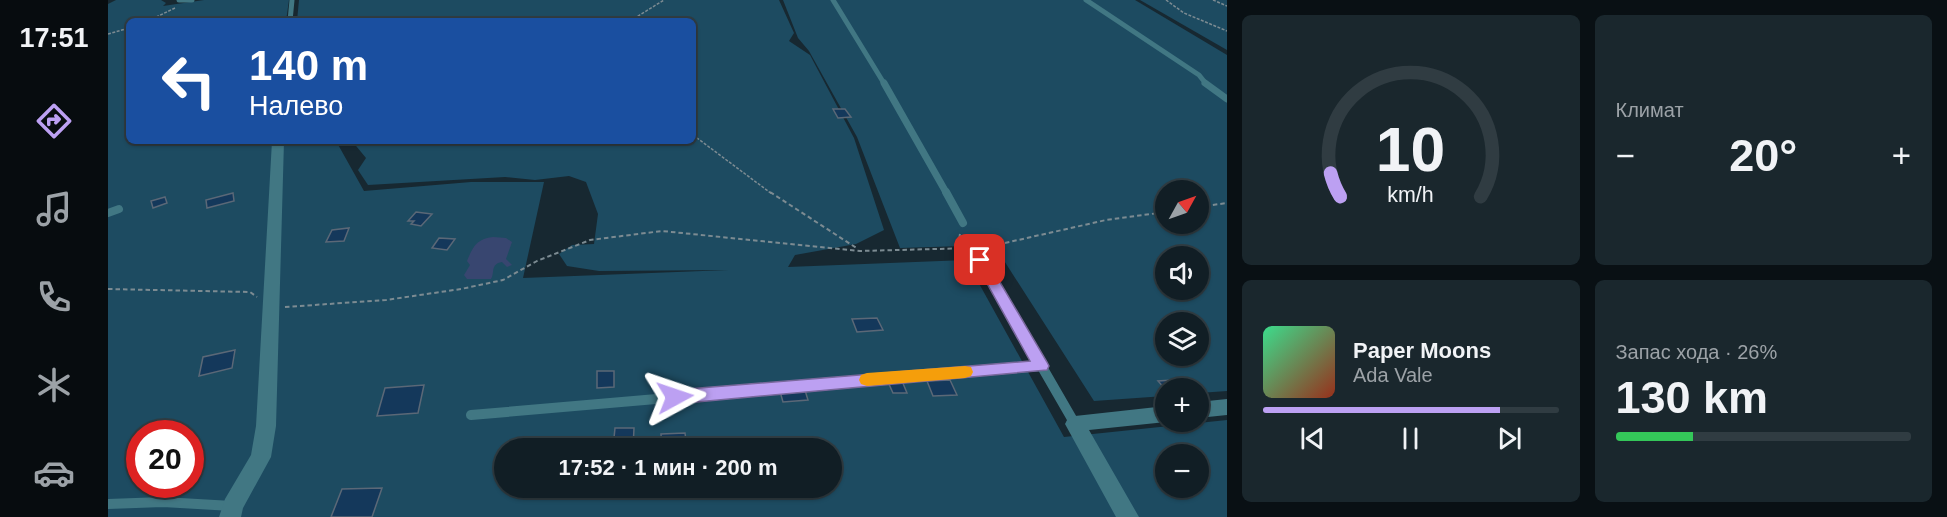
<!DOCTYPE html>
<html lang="ru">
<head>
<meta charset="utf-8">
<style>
	:root { --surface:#111e25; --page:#1a272d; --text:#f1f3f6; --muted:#9ca2a7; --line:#303c42; --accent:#bca0f2 }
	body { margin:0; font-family:Arial,sans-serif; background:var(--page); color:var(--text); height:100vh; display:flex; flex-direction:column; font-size:22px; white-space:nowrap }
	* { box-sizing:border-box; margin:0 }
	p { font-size:20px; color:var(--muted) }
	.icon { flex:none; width:33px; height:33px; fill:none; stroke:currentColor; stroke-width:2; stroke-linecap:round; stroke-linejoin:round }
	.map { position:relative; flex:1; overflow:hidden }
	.sheet { display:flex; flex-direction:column; gap:15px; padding:15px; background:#091014; width:720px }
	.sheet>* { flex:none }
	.banner { position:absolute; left:18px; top:18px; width:570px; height:126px; border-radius:9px; box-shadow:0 2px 4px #0004,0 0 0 2px var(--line); background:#1a4fa0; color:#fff; overflow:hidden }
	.needle { width:39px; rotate:50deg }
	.buttons { position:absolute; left:1047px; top:180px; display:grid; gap:12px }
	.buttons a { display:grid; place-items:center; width:54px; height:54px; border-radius:50%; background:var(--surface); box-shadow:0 2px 4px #0004,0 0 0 2px var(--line); font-size:30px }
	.speed { position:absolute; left:18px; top:420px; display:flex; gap:12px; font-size:30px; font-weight:700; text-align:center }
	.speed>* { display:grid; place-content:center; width:78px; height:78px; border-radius:50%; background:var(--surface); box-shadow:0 2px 4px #0004,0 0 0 2px var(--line); line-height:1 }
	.speed .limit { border:9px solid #d22; background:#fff; color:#111 }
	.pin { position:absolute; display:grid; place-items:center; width:51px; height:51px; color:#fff; margin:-26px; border-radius:12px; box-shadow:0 3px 9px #0006 }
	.me { position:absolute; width:66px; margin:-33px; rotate:85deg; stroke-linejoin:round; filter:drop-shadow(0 0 4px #0008) }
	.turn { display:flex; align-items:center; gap:21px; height:126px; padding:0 24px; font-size:27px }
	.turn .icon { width:78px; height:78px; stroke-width:2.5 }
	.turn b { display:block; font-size:42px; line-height:51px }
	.big { font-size:45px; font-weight:700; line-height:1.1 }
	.sheet .tile { flex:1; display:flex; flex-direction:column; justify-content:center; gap:9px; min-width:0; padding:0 21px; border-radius:9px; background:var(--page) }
	.sheet .dial { align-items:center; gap:0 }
	.dial svg { height:156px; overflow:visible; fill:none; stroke:var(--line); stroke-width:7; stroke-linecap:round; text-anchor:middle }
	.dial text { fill:var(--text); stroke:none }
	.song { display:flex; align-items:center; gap:18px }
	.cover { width:72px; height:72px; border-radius:9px; background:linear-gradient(135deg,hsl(150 70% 55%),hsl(10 70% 35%)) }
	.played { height:6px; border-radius:3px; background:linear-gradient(90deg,var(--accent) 80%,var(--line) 80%) }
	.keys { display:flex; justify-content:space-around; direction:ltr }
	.heat { display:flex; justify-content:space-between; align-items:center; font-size:33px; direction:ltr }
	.charge { height:9px; border-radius:4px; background:linear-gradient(90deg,#34c759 26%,var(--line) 0) }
	.sheet .tiles { flex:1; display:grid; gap:15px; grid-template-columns:repeat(2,1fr) }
	.trip { position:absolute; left:386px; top:438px; width:348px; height:60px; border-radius:30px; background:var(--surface); box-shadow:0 2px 4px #0004,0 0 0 2px var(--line); font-weight:700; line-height:60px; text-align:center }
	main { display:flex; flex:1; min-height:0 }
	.dock { display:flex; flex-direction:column; width:108px; justify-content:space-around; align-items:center; background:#070c0f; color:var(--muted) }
	.dock .icon { width:42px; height:42px }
	.dock .selected { color:var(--accent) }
	.dock b { font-size:27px; color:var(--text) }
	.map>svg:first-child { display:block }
</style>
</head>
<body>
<main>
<nav class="dock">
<b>17:51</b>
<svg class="icon selected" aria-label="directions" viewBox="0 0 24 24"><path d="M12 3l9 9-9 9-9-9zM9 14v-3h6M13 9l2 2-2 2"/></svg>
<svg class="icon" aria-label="music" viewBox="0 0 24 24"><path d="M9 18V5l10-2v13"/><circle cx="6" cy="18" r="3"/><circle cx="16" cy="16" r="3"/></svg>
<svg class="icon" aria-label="phone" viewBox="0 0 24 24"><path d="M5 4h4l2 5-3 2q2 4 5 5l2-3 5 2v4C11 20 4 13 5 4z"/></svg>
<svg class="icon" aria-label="climate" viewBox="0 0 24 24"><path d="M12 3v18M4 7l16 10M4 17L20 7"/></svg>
<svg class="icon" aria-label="car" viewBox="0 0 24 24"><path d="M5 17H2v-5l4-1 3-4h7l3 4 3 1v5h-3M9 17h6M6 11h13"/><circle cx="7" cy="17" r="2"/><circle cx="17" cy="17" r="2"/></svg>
</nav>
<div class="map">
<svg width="1119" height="517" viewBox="0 0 1119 517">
	<rect width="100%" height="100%" fill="#172831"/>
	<g fill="#1d4b61" fill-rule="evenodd">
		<path d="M 8,0 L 53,0 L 58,3 L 55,6 L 96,0 L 181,0 L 178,21 L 21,21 L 21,141 L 228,141 L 256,191 L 363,182 L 436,182 L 415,278 L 620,270 L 491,271 L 459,266 L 451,254 L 464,245 L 486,244 L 490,214 L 478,182 L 461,176 L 427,180 L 397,177 L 260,185 L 250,170 L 258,158 L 244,141 L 585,141 L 585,21 L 189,21 L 191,0 L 671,0 L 686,33 L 681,41 L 702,55 L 746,138 L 776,230 L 748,244 L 687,255 L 680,267 L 858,260 L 956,437 L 1119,420 L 1119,517 L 0,517 L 0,4 ZM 32,434 L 82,434 L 82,484 L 32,484 ZM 396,448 L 723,448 L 723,488 L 396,488 ZM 1058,454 L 1090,454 L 1090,488 L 1058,488 Z"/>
		<path d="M 675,0 L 1027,0 L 1119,55 L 1119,391 L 1091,393 L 1090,388 L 1058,388 L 1057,396 L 986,401 L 886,245 L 792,248 L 749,137 L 701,51 L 690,38 ZM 1058,190 L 1090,190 L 1090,224 L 1058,224 ZM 1058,256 L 1090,256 L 1090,290 L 1058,290 ZM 1058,322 L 1090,322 L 1090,356 L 1058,356 Z"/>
		<path d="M 1032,0 L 1119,0 L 1119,50 Z"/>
	</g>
	<path fill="#384670" d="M 385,237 L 398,238 L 404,242 L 398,259 L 404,265 L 399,267 L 394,262 C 382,264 387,273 383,279 L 359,279 L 356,275 L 362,265 L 359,261 C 365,246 369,239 385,237 Z"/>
	<g fill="#14385b" stroke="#5b6877" stroke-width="1.5">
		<path d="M 725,109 L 737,109 L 743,117 L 730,118 Z"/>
		<path d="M 125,193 L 126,201 L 99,208 L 98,200 Z"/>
		<path d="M 57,197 L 59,203 L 45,208 L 43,201 Z"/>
		<path d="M 308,212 L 324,214 L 313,226 L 303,224 L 306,221 L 300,221 Z"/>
		<path d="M 241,228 L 236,241 L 218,242 L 224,230 Z"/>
		<path d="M 331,238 L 347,239 L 339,250 L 324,248 Z"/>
		<path d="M 769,318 L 775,330 L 749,332 L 744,319 Z"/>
		<path d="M 127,350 L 124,368 L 91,376 L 95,357 Z"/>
		<path d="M 489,371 L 506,371 L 506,387 L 489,388 Z"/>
		<path d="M 842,380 L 849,395 L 825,396 L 819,381 Z"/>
		<path d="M 1065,380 L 1073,388 L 1058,390 L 1050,381 Z"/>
		<path d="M 794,381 L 799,393 L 785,393 L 780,382 Z"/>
		<path d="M 316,385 L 310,413 L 269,416 L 277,388 Z"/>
		<path d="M 696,387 L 700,400 L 675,402 L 671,388 Z"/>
		<path d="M 507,428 L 526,428 L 525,448 L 505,448 Z"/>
		<path d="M 577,433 L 579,448 L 554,448 L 553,434 Z"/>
		<path d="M 274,488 L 264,517 L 223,517 L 234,489 Z"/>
	</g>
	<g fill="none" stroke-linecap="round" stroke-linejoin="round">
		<g stroke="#7c8b92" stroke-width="1.5" stroke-dasharray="3 1.5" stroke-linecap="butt">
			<path d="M 1058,0 L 1076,13 L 1119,31"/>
			<path d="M 1105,0 L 1119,6"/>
			<path d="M 40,21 L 67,8"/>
			<path d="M 522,21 L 556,0"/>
			<path d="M 0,34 L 21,28"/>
			<path d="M 585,135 L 664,194"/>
		</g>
		<g stroke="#7c8b92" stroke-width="2" stroke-dasharray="4.5 3" stroke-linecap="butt">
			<path d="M 662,192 L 750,249"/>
			<path d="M 1090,207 L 1119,203"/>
			<path d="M 852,234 L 851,240 L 864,253"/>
			<path d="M 875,248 L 998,220 L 1058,212"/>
			<path d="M 0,289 L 142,292 L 149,297"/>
			<path d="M 177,307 L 278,300 L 353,289 L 395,280 L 429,261 L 482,240 L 554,231 L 752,251 L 866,248"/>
		</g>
		<g stroke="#417783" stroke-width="5">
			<path d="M 71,0 L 84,0"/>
			<path d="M 725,0 L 777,85"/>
			<path d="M 978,0 L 1091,75 L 1099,85"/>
			<path d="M 182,21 L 184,0"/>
		</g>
		<g stroke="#417783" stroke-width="7">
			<path d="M 776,83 L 839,194"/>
			<path d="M 1097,83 L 1119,99"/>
		</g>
		<g stroke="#417783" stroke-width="8">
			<path d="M 838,192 L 855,223"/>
			<path d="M 0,213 L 11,209"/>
			<path d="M 872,259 L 916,335"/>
		</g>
		<g stroke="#417783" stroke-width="10">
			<path d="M 915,334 L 967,424"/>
			<path d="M 363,415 L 933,366"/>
			<path d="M 0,504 L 55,502 L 124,506"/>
		</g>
		<g fill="#417783" fill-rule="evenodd">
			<path d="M 164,141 L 176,141 L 168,426 L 163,457 L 135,508 L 133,517 L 111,517 L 117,499 L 143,455 L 148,426 Z"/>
			<path d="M 1119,399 L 1119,415 L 1090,418 L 1090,402 Z"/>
			<path d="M 1058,406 L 1058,422 L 981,430 L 1031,517 L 1008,517 L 957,424 L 960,418 L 967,416 Z"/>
		</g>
	</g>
	<path fill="#bca0f2" stroke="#7a689d" stroke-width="1.5" d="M 872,255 L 879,260 L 939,362 L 941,366 L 939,370 L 567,404 L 561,402 L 558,397 L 561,392 L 567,390 L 922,361 L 866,260 Z"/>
	<path fill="#f59e0b" d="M 857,366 L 863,367 L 865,372 L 863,376 L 857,378 L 759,386 L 753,384 L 751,380 L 753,375 L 759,373 Z"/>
</svg>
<div class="buttons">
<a><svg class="needle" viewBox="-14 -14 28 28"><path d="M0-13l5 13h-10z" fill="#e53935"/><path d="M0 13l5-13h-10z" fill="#9ca2a7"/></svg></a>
<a><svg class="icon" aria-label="sound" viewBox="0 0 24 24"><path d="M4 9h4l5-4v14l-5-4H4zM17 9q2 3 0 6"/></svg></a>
<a><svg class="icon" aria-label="layers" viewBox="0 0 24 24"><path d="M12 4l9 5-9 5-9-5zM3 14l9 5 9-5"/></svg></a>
<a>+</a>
<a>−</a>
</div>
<div class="speed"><div class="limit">20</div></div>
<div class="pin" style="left:872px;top:260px;background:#d93025"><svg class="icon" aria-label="arrive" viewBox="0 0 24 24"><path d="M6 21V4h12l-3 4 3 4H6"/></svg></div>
<svg class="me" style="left:567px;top:397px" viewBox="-20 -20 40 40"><path d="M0-17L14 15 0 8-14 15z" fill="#bca0f2" stroke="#fff" stroke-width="4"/></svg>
<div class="trip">17:52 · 1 мин · 200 m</div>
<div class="banner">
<div class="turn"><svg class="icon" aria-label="left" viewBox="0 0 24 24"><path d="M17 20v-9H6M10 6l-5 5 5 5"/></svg><div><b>140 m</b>Налево</div></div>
</div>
</div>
<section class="sheet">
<div class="tiles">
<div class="tile dial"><svg viewBox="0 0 100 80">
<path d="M14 69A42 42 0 1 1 86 69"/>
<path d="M14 69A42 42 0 0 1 9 57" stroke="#bca0f2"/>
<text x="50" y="56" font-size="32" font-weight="700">10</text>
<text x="50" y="72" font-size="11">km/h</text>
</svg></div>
<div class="tile"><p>Климат</p>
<div class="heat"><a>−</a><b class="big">20°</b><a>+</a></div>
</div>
<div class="tile">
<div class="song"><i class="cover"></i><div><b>Paper Moons</b><p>Ada Vale</p></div></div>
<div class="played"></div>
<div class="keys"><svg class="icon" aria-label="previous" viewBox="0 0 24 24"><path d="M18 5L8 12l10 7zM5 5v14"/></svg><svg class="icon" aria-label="pause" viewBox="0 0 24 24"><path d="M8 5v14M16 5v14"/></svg><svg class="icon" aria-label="next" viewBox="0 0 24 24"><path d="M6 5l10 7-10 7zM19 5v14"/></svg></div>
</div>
<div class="tile"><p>Запас хода · 26%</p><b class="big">130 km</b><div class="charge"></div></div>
</div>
</section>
</main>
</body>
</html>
